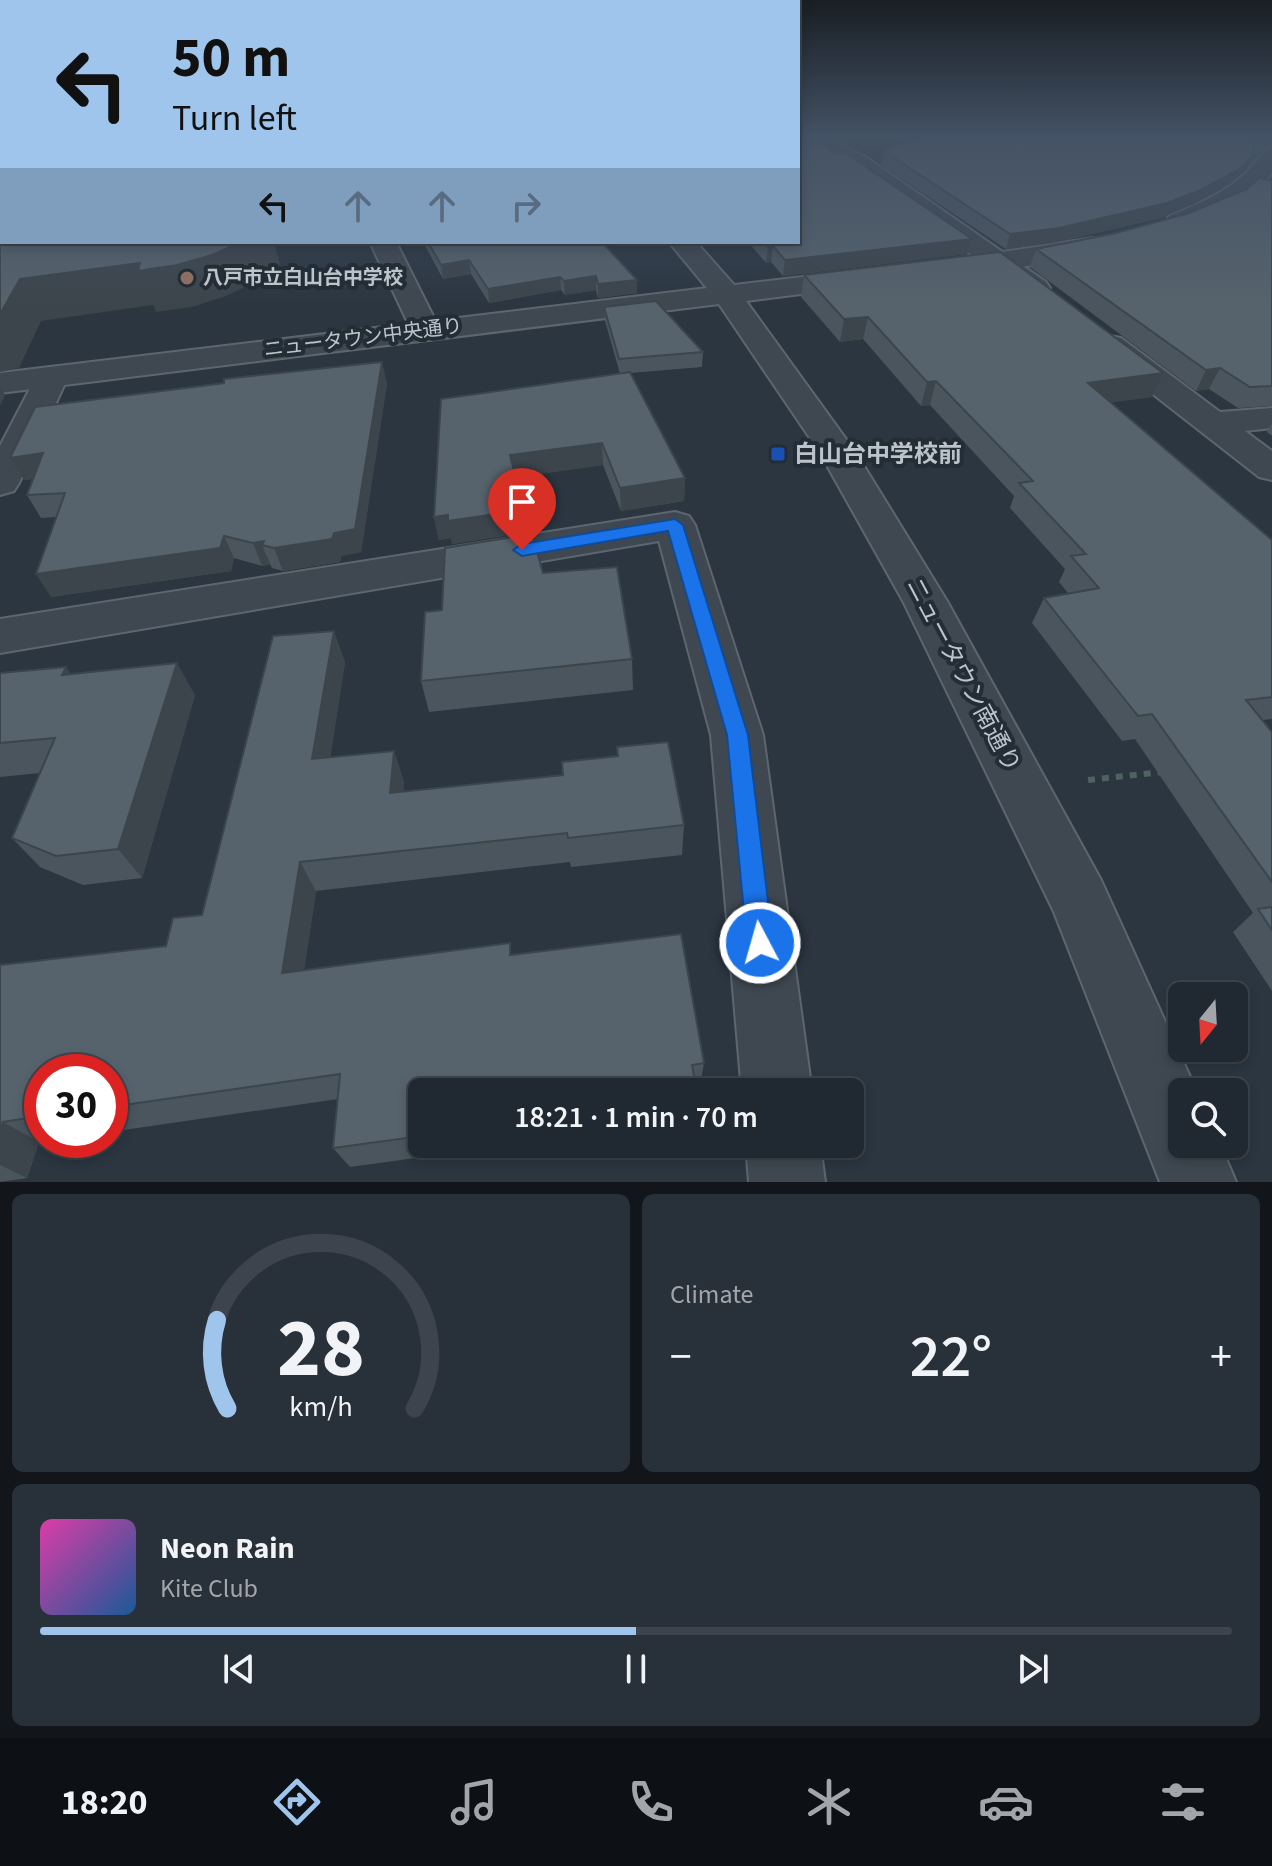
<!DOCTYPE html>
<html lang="en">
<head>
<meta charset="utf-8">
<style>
	:root { --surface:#202831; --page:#283039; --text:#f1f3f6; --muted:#a2a6ab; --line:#3d444d; --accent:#9fc5ed }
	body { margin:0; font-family:"Source Sans 3","Noto Sans JP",sans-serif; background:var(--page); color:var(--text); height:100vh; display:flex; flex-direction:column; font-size:30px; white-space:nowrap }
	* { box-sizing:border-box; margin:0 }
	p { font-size:26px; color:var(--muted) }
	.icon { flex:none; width:44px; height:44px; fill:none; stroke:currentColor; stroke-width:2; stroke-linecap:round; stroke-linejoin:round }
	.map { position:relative; height:1182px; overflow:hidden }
	.details { display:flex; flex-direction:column; gap:12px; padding:12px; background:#12161b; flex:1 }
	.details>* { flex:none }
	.hud { position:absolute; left:0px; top:0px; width:800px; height:244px; box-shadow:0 4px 12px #0003,0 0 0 2px var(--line); background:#9fc5ed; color:#111; overflow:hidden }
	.needle { width:52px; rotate:198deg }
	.controls { position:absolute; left:1168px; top:982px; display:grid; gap:16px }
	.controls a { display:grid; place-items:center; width:80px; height:80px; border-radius:12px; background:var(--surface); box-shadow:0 4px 12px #0003,0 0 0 2px var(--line); font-size:40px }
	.speed { position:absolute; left:24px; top:1054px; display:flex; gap:16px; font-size:40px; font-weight:700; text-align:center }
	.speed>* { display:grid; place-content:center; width:104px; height:104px; border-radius:50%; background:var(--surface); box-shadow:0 4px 12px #0003,0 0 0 2px var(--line); line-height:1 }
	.speed .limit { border:12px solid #d22; background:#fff; color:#111 }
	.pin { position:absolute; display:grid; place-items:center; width:68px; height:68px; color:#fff; margin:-82px -34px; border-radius:50% 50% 50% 0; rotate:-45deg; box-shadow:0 0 8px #0007 }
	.pin .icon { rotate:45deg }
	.me { position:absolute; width:88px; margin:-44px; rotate:354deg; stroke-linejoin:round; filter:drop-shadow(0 0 6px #0008) }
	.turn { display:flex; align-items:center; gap:28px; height:168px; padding:0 40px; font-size:36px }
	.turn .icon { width:104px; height:104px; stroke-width:2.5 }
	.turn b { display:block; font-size:56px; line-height:68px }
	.lanes { display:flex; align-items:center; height:76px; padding:0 40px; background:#0003; justify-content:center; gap:40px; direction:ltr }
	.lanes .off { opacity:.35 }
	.big { font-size:60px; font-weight:600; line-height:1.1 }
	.details .card { flex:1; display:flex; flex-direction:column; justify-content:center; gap:12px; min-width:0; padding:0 28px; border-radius:12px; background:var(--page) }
	.details .dial { align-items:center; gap:0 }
	.dial svg { height:208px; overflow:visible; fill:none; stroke:var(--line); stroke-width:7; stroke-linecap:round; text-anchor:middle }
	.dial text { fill:var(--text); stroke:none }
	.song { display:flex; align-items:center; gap:24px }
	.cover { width:96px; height:96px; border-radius:12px; background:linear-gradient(135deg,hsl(320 70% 55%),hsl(210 70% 35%)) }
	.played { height:8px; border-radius:4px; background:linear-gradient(90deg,var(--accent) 50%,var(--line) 50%) }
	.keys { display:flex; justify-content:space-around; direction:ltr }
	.heat { display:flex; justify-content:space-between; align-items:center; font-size:44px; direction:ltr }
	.details .tiles { flex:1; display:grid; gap:12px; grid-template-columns:1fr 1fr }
	.card:last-child { grid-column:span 2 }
	.trip { position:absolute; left:408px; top:1078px; width:456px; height:80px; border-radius:12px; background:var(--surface); box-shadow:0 4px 12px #0003,0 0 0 2px var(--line); font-weight:600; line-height:80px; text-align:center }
	.dock { display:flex; height:128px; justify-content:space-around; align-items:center; background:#0d1014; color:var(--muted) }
	.dock .icon { width:56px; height:56px }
	.dock .active { color:var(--accent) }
	.dock b { font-size:36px; color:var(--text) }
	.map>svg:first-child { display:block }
</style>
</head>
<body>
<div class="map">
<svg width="1272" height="1182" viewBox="0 0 1272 1182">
	<rect width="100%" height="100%" fill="#2b3641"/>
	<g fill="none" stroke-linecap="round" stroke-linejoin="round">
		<path fill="#455769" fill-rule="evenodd" d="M 1119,137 L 1246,137 L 1272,141 L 1272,173 L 1144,152 L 1126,148 Z"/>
		<g stroke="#5d666e" stroke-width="4">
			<g id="minor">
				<path d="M 799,137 L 825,137 L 867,158 L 1046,282 L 1050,288 L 1046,294 L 1036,296 L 1026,294 L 851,168 Z"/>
				<path d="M 370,242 L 396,242 L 440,330 L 436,336 L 425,339 L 414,336 Z"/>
				<path d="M 1110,336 L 1121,338 L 1220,412 L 1272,408 L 1272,428 L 1245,431 L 1272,451 L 1272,480 L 1259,477 L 1099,352 L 1095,345 L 1099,338 Z"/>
				<path d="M 52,367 L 64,370 L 68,377 L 19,483 L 14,491 L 0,495 L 0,446 L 36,377 L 40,370 Z"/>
				<path d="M 675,512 L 689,516 L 695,525 L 763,735 L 812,1092 L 742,1092 L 711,735 L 659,541 L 0,653 L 0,619 Z"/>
				<path d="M 746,1144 L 820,1144 L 825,1182 L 749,1182 Z"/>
			</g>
		</g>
		<g stroke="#5d666e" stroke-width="4">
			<g id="tertiary">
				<path d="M 1272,149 L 1272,173 C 1254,195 1198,233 1169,226 L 1166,221 L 1169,216 C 1208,200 1241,186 1265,151 Z"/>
				<path d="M 1093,238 L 1102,241 L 1106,246 L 1102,251 L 1049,263 L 951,276 L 941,274 L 938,268 L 941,262 L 951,260 Z"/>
				<path d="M 669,242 L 696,242 L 734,285 L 863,270 L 873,272 L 877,278 L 873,284 L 863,286 L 746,301 L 856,453 L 947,601 L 1101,880 L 1197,1092 L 1182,1092 L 1182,1144 L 1220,1144 L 1236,1182 L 1160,1182 L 1054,912 L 903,601 L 820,453 L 719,304 L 0,393 L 0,373 L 707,288 Z"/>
			</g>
		</g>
		<path stroke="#4f6262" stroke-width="6" stroke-dasharray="7 7" stroke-linecap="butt" d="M 1088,780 L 1163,772"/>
		<use href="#minor" fill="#3f4851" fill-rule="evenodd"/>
		<use href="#tertiary" fill="#3f4851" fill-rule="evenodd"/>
	</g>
	<g fill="#4a555e">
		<path d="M 884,151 L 1247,168 L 1231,183 L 1194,204 L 1161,218 L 1053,243 L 1006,249 L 881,165 Z"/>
		<path d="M 836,154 L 972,239 L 967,254 L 783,276 L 771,262 L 766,263 L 748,242 L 798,242 Z"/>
		<path d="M 1272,181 L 1272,406 L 1238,408 L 1209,389 L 1196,391 L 1030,267 L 1036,249 L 1116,233 L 1189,213 Z"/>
		<path d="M 423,242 L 602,242 L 637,293 L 598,298 L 596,290 L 565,295 L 561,290 L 489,303 L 471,274 L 443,279 Z"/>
		<path d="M 804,275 L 1152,397 L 1111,402 L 1272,540 L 1272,719 L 1263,720 L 1272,732 L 1272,991 L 1233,932 L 1253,913 L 1135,739 L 1122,741 L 1032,623 L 1044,598 L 1068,593 L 1059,582 L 1065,569 L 1010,508 L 1014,496 L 930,405 L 921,406 L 863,339 L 840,342 L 801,297 Z"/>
		<path d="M 604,307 L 703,352 L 702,367 L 630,373 L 685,478 L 684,501 L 621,511 L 603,465 L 516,477 L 524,510 L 527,532 L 452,544 L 451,538 L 439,540 L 434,517 L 620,374 L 605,321 Z"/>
		<path d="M 387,383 L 361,552 L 341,556 L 340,562 L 283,571 L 272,568 L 270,564 L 262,566 L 234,558 L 231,571 L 51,597 L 56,517 L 41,518 L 27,495 L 33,479 L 24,480 Z"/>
		<path d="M 1272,423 L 1272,436 L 1267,432 Z"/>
		<path d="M 543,573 L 632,659 L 633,690 L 429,712 L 421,681 L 442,610 Z"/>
		<path d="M 345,662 L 330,758 L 394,751 L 404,782 L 403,791 L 563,775 L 617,756 L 617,747 L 684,825 L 682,855 L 571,867 L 570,862 L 316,891 L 304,970 L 512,954 L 704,1063 L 700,1086 L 422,1092 L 422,1144 L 518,1144 L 350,1167 L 333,1148 L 338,1099 L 110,1132 L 110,1072 L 42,1072 L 42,1140 L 54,1140 L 39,1142 L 27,1178 L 0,1182 L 0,965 L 166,946 L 202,915 Z"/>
		<path d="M 0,673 L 70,674 L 195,695 L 142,878 L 83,885 L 40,867 L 12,838 L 40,773 L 0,777 Z"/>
		<path d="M 553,1144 L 586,1144 L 554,1149 Z"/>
	</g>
	<g fill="#3c454c">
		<path d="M 1254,155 L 1247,168 L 1231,183 L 1194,204 L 1161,218 L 1053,243 L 1006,249 L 1010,234 Z"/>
		<path d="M 972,239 L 967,254 L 783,276 L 785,260 Z"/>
		<path d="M 241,242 L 274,242 L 280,264 L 253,283 L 226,296 L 192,307 L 156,312 L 153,305 L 41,321 L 19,368 L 0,372 L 0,314 L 20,279 Z"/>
		<path d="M 773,246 L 771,262 L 766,263 L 768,247 Z"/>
		<path d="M 469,260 L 471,274 L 443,279 L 441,265 Z"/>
		<path d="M 596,276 L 596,290 L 565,295 L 564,281 Z"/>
		<path d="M 560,277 L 561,290 L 489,303 L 488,289 Z"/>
		<path d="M 637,280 L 637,293 L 598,298 L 598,284 Z"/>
		<path d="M 868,317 L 863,339 L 840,342 L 844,319 Z"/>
		<path d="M 382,362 L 387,383 L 361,552 L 341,556 L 340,562 L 283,571 L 274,548 Z"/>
		<path d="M 1220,368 L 1209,389 L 1196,391 L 1206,370 Z"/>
		<path d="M 1163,373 L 1152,397 L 1078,407 L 1088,383 Z"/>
		<path d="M 936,381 L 930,405 L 921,406 L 927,382 Z"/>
		<path d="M 0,387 L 5,395 L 0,406 Z"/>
		<path d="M 602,443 L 603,465 L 513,478 L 510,455 Z"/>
		<path d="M 43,453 L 56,476 L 24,480 L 10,458 Z"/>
		<path d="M 685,478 L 684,501 L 621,511 L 620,488 Z"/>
		<path d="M 524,510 L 527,532 L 452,544 L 451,538 L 439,540 L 434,517 L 448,515 Z"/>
		<path d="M 224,536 L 234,558 L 231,571 L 51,597 L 36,574 Z"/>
		<path d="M 264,541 L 262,545 L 270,564 L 262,566 L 253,543 Z"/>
		<path d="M 334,631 L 345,662 L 325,790 L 312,759 Z"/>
		<path d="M 177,663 L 195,695 L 142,878 L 118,849 Z"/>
		<path d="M 66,667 L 87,698 L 62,675 Z"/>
		<path d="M 394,751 L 404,782 L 401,823 L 390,793 Z"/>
		<path d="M 300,862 L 316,891 L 300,999 L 282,973 Z"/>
		<path d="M 3,1122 L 39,1142 L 27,1178 L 0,1165 L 0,1130 Z"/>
	</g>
	<g fill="#56636d" stroke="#3c454c" stroke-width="2">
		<path d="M 0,137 L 2,137 L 2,242 L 241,242 L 212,255 L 177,265 L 138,271 L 140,263 L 20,279 L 0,314 Z"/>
		<path d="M 798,137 L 816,145 L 822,145 L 836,154 L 844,152 L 972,239 L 785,260 L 773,246 L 768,247 L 763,242 L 798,242 Z"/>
		<path d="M 919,137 L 1252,137 L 1254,155 L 1238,170 L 1200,190 L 1167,203 L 1059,228 L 1010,234 L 884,151 Z"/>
		<path d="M 1259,178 L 1272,181 L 1272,386 L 1250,387 L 1220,368 L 1206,370 L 1036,249 L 1116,233 L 1189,213 L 1247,189 Z"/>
		<path d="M 428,242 L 602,242 L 637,280 L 598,284 L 596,276 L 564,281 L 560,277 L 488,289 L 469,260 L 441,265 Z"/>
		<path d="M 1000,252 L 1163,373 L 1088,383 L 1272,540 L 1272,697 L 1246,700 L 1272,732 L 1272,882 L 1152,714 L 1138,716 L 1044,598 L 1099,588 L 1071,556 L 1086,554 L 1019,483 L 1033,481 L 936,381 L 927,382 L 868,317 L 844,319 L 804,275 Z"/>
		<path d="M 656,301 L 703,352 L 619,359 L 604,307 Z"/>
		<path d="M 382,362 L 355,529 L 334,533 L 332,539 L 274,548 L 262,545 L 264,541 L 253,543 L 224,536 L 220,548 L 36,574 L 65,493 L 27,495 L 43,453 L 10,458 L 35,407 L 224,383 L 224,379 Z"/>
		<path d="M 630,372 L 685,478 L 620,488 L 602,443 L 510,455 L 524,510 L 448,521 L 448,515 L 434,517 L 441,399 Z"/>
		<path d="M 532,534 L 543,573 L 617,567 L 632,659 L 421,681 L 425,612 L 442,610 L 445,548 Z"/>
		<path d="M 334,631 L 312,759 L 394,751 L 390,793 L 563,775 L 562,762 L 618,756 L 617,747 L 668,742 L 684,825 L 568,838 L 567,833 L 300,862 L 282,973 L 510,943 L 510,955 L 681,934 L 704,1063 L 692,1065 L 697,1092 L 422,1092 L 422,1136 L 333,1148 L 340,1074 L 110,1107 L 110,1072 L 42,1072 L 42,1116 L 3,1122 L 0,1130 L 0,965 L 166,946 L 173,918 L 202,915 L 273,636 Z"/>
		<path d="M 177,663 L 118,849 L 56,856 L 12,838 L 55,738 L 0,743 L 0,673 L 66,667 L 62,675 Z"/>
		<path d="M 1272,907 L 1272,930 L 1258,909 Z"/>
	</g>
	<linearGradient id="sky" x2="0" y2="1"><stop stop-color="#181e24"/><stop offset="0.45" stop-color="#445265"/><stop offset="1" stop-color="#445265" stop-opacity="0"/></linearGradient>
	<rect width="1272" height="303" fill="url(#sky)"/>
	<path fill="#1a73e8" stroke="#114b97" stroke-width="2" d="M 675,519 L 683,525 L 748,735 L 773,943 L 770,952 L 760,956 L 751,952 L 747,943 L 727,735 L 668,531 L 522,556 L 513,550 L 522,544 Z"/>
	<circle fill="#8d6e63" stroke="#232d36" stroke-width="3" cx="187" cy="278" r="8"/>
	<rect fill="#1a4fb4" stroke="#232d36" stroke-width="3" x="770" y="446" width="16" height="16" rx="4"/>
	<g text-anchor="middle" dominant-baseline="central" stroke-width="8" stroke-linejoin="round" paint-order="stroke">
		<g font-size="20" font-weight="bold" fill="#bcc3cb" stroke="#232d36" text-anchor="start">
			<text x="203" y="278">八戸市立白山台中学校</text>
		</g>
		<g font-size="20" fill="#bcc3cb" stroke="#232d36">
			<text transform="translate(363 338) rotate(-7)">ニュータウン中央通り</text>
		</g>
		<g font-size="24" font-weight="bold" fill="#bcc3cb" stroke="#232d36" text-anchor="start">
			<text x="794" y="454">白山台中学校前</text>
		</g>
		<g font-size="24" fill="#bcc3cb" stroke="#232d36">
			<text transform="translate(963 675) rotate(62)">ニュータウン南通り</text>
		</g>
	</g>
</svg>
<div class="controls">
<a><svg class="needle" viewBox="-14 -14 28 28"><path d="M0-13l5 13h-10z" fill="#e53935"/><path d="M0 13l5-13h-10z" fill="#a2a6ab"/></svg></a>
<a><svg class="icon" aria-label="search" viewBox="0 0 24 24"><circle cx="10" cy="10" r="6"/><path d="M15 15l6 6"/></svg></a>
</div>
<div class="speed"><div class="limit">30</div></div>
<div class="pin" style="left:522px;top:550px;background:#d93025"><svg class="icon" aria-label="arrive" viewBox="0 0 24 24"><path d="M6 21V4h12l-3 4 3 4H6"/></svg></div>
<svg class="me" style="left:760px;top:943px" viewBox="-20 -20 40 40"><circle r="17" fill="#1a73e8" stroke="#fff" stroke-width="3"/><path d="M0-11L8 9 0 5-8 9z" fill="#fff"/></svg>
<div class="trip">18:21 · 1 min · 70 m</div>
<div class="hud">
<div class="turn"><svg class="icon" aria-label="left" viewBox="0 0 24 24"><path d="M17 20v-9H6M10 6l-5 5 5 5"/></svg><div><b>50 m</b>Turn left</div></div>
<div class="lanes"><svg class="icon" aria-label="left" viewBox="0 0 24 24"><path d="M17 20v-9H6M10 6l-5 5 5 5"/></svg><svg class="icon off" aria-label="ahead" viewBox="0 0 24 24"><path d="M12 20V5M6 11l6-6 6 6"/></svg><svg class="icon off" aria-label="ahead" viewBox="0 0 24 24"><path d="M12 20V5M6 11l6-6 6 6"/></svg><svg class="icon off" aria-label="right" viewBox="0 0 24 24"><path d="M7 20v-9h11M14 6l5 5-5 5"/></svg></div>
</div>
</div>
<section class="details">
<div class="tiles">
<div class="card dial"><svg viewBox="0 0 100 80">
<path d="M14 69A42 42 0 1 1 86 69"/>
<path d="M14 69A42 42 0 0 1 10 35" stroke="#9fc5ed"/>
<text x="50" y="56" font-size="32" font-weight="700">28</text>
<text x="50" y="72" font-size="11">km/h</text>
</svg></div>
<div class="card"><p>Climate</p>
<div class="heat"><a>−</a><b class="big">22°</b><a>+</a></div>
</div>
<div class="card">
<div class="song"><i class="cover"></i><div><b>Neon Rain</b><p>Kite Club</p></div></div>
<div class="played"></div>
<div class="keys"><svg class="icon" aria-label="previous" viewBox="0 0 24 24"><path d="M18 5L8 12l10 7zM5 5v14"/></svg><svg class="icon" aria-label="pause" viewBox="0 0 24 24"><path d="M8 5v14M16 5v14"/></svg><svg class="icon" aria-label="next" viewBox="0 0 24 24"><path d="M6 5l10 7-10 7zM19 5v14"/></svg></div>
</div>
</div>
</section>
<nav class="dock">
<b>18:20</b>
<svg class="icon active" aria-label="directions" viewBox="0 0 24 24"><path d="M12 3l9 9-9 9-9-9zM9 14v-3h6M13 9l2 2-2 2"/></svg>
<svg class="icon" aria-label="music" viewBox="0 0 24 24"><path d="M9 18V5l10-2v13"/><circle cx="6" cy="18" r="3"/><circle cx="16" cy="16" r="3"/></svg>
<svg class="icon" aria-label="phone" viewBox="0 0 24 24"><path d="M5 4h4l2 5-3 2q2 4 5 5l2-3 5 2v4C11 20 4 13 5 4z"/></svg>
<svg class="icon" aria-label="climate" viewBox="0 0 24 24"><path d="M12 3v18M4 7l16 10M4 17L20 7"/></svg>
<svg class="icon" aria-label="car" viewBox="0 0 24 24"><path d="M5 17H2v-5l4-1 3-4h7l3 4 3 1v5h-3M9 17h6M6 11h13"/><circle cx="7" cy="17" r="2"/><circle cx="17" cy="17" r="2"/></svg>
<svg class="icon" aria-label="filters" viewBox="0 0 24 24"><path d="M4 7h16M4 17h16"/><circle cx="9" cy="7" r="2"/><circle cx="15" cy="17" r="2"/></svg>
</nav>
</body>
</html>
